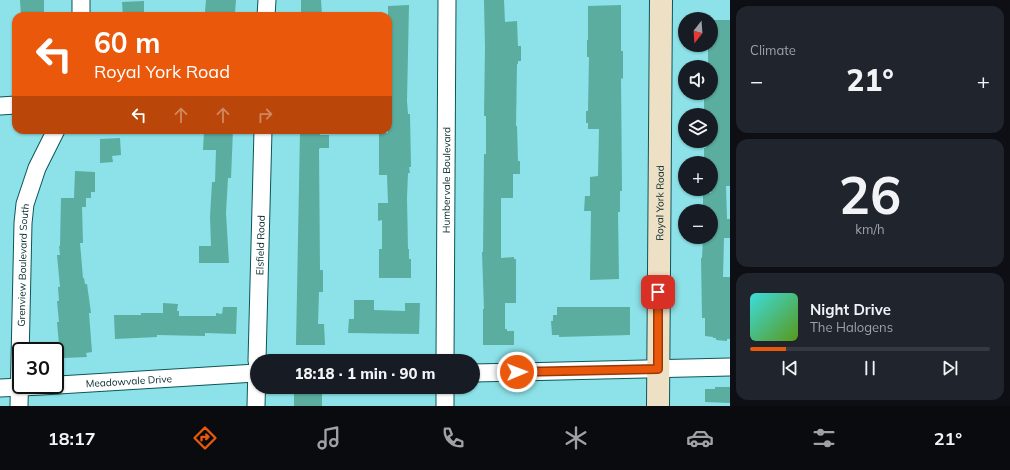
<!DOCTYPE html>
<html lang="en">
<head>
<meta charset="utf-8">
<style>
	:root { --surface:#171b24; --page:#20242c; --text:#f1f3f6; --muted:#9ea1a6; --line:#363941; --accent:#ea580c }
	body { margin:0; font-family:Mulish,sans-serif; background:var(--page); color:var(--text); height:100vh; display:flex; flex-direction:column; font-size:15px; white-space:nowrap }
	* { box-sizing:border-box; margin:0 }
	p { font-size:13px; color:var(--muted) }
	.icon { flex:none; width:22px; height:22px; fill:none; stroke:currentColor; stroke-width:2; stroke-linecap:round; stroke-linejoin:round }
	.map { position:relative; flex:1; overflow:hidden }
	.sheet { display:flex; flex-direction:column; gap:6px; padding:6px; background:#0d0f14; width:280px }
	.sheet>* { flex:none }
	.hud { position:absolute; left:12px; top:12px; width:380px; height:122px; border-radius:12px; box-shadow:0 1px 3px #0004; background:#ea580c; color:#fff; overflow:hidden }
	.needle { width:26px; rotate:197deg }
	.buttons { position:absolute; left:678px; top:12px; display:grid; gap:8px }
	.buttons a { display:grid; place-items:center; width:40px; height:40px; border-radius:50%; background:var(--surface); box-shadow:0 1px 3px #0004; font-size:20px }
	.speed { position:absolute; left:12px; top:342px; display:flex; gap:8px; font-size:20px; font-weight:700; text-align:center }
	.speed>* { display:grid; place-content:center; width:52px; height:52px; border-radius:50%; background:var(--surface); box-shadow:0 1px 3px #0004; line-height:1 }
	.speed .limit { border:2px solid #111; border-radius:6px; background:#fff; color:#111 }
	.pin { position:absolute; display:grid; place-items:center; width:34px; height:34px; color:#fff; margin:-17px; border-radius:8px; box-shadow:0 2px 6px #0006 }
	.me { position:absolute; width:44px; margin:-22px; rotate:89deg; stroke-linejoin:round; filter:drop-shadow(0 0 3px #0008) }
	.turn { display:flex; align-items:center; gap:14px; height:84px; padding:0 16px; font-size:18px }
	.turn .icon { width:52px; height:52px; stroke-width:2.5 }
	.turn b { display:block; font-size:28px; line-height:34px }
	.lanes { display:flex; align-items:center; height:38px; padding:0 16px; background:#0003; justify-content:center; gap:20px; direction:ltr }
	.lanes .off { opacity:.35 }
	.big { font-size:30px; font-weight:800; line-height:1.1 }
	.sheet .card { flex:1; display:flex; flex-direction:column; justify-content:center; gap:6px; min-width:0; padding:0 14px; border-radius:12px; background:var(--page) }
	.sheet .dial { align-items:center; gap:0 }
	.dial b { font-size:52px; line-height:1 }
	.song { display:flex; align-items:center; gap:12px }
	.cover { width:48px; height:48px; border-radius:6px; background:linear-gradient(135deg,hsl(180 70% 55%),hsl(90 70% 35%)) }
	.played { height:4px; border-radius:2px; background:linear-gradient(90deg,var(--accent) 15%,var(--line) 15%) }
	.keys { display:flex; justify-content:space-around; direction:ltr }
	.heat { display:flex; justify-content:space-between; align-items:center; font-size:22px; direction:ltr }
	.trip { position:absolute; left:250px; top:354px; width:230px; height:40px; border-radius:20px; background:var(--surface); box-shadow:0 1px 3px #0004; font-weight:800; line-height:40px; text-align:center }
	.dock { display:flex; height:64px; justify-content:space-around; align-items:center; background:#090b0e; color:var(--muted) }
	.dock .icon { width:28px; height:28px }
	.dock .selected { color:var(--accent) }
	.dock b { font-size:18px; color:var(--text) }
	main { display:flex; flex:1; min-height:0 }
	.map>svg:first-child { display:block }
</style>
</head>
<body>
<main>
<div class="map">
<svg width="730" height="406" viewBox="0 0 730 406">
	<rect width="100%" height="100%" fill="#8ce2e8"/>
	<g fill="#5aad9f">
		<path d="M 20,0 L 44,0 L 44,16 L 21,16 Z"/>
		<path d="M 206,0 L 236,0 L 235,13 L 205,12 Z"/>
		<path d="M 301,0 L 321,0 L 322,15 L 301,15 Z"/>
		<path d="M 484,0 L 504,0 L 505,22 L 517,21 L 518,46 L 521,46 L 521,61 L 518,61 L 518,64 L 517,64 L 516,126 L 517,126 L 518,161 L 520,161 L 520,174 L 513,174 L 513,198 L 501,198 L 501,258 L 514,257 L 514,259 L 516,259 L 516,303 L 505,303 L 505,329 L 507,329 L 507,331 L 514,331 L 514,345 L 483,345 L 483,309 L 484,309 L 482,252 L 483,252 L 484,154 L 486,154 L 486,116 L 484,116 L 485,47 Z"/>
		<path d="M 144,1 L 144,16 L 123,16 L 122,2 Z"/>
		<path d="M 409,5 L 407,101 L 408,114 L 410,114 L 411,167 L 409,167 L 410,173 L 408,173 L 407,198 L 408,249 L 409,249 L 409,259 L 411,259 L 411,278 L 379,278 L 379,249 L 382,249 L 382,220 L 378,221 L 378,203 L 388,203 L 387,175 L 379,175 L 379,133 L 388,133 L 388,6 Z"/>
		<path d="M 621,5 L 621,51 L 623,51 L 623,79 L 621,78 L 622,191 L 620,191 L 620,212 L 618,212 L 619,279 L 590,280 L 591,211 L 584,211 L 585,196 L 590,196 L 590,177 L 598,176 L 599,129 L 588,129 L 588,123 L 586,123 L 586,111 L 588,111 L 589,57 L 587,57 L 587,40 L 588,40 L 588,6 Z"/>
		<path d="M 711,20 L 730,20 L 730,186 L 726,186 L 727,219 L 730,219 L 730,238 L 724,238 L 723,277 L 730,277 L 730,339 L 727,339 L 727,341 L 716,340 L 716,338 L 713,338 L 713,337 L 705,336 L 705,318 L 702,318 L 701,258 L 702,258 L 703,237 L 711,237 L 711,211 L 703,211 L 703,193 L 711,193 L 711,163 L 704,163 L 704,148 L 706,148 L 706,141 L 711,141 L 711,115 L 704,115 L 704,93 L 711,93 L 711,64 L 708,64 L 708,47 L 711,47 Z"/>
		<path d="M 218,130 L 233,130 L 231,178 L 228,178 L 226,213 L 229,263 L 199,263 L 199,246 L 211,246 L 210,217 L 212,182 L 215,182 L 216,150 L 203,150 L 204,132 L 218,132 Z"/>
		<path d="M 300,132 L 320,132 L 320,135 L 329,135 L 329,148 L 320,148 L 319,149 L 320,270 L 323,270 L 323,292 L 319,292 L 318,324 L 324,324 L 325,345 L 296,345 Z"/>
		<path d="M 120,138 L 121,155 L 112,156 L 113,162 L 100,163 L 100,139 Z"/>
		<path d="M 75,171 L 95,172 L 95,192 L 91,192 L 91,198 L 86,198 L 86,207 L 82,207 L 83,243 L 80,243 L 83,278 L 84,278 L 85,284 L 87,284 L 91,313 L 89,313 L 92,352 L 86,353 L 87,357 L 64,358 L 64,356 L 60,356 L 57,322 L 59,322 L 57,301 L 59,301 L 58,287 L 60,287 L 57,255 L 60,255 L 59,246 L 60,246 L 61,198 L 74,198 Z"/>
		<path d="M 354,300 L 374,300 L 374,310 L 405,311 L 405,303 L 420,303 L 419,334 L 348,333 L 349,319 L 354,319 Z"/>
		<path d="M 163,303 L 178,304 L 177,311 L 179,311 L 179,316 L 216,316 L 216,313 L 222,314 L 223,307 L 237,307 L 236,334 L 205,333 L 205,336 L 157,335 L 157,337 L 115,339 L 114,315 L 141,315 L 141,313 L 163,313 Z"/>
		<path d="M 557,307 L 630,307 L 630,335 L 559,337 L 559,335 L 552,335 L 551,321 L 553,321 L 553,315 L 557,315 Z"/>
		<path d="M 715,387 L 730,387 L 730,403 L 705,402 L 705,389 L 715,389 Z"/>
		<path d="M 294,393 L 322,394 L 322,406 L 294,406 Z"/>
	</g>
	<g fill="none" stroke-linecap="round" stroke-linejoin="round">
		<g stroke="#0b565b" stroke-width="19">
			<g id="minor">
				<path d="M 81,16 L 81,0"/>
				<path d="M 266,16 L 267,0"/>
				<path d="M 0,106 L 16,105"/>
				<path id="s1" d="M 257,361 L 263,130"/>
				<path id="s2" d="M 445,361 L 447,0"/>
				<path d="M 473,373 L 730,367"/>
				<path id="s3" d="M 0,388 L 42,386 L 257,373"/>
				<path id="s4" d="M 19,406 L 23,223 L 25,204 L 37,168 L 56,130"/>
				<path d="M 256,406 L 257,367"/>
				<path d="M 445,406 L 445,387"/>
			</g>
		</g>
		<g stroke="#0b565b" stroke-width="24">
			<g id="secondary">
				<path id="s5" d="M 658,406 L 661,0"/>
			</g>
		</g>
		<use href="#minor" stroke="#fff" stroke-width="17"/>
		<use href="#secondary" stroke="#eee0c5" stroke-width="22"/>
	</g>
	<g fill="none" stroke-linecap="round" stroke-linejoin="round">
		<g stroke="#983908" stroke-width="10">
			<path id="route" d="M 517,372 L 658,369 L 658,292"/>
		</g>
		<use href="#route" stroke="#ea580c" stroke-width="7"/>
	</g>
	<g text-anchor="middle" dominant-baseline="central" stroke-width="3" stroke-linejoin="round" paint-order="stroke">
		<g font-size="10" fill="#002729" stroke="#8ce2e8">
			<text stroke="none"><textPath href="#s2" startOffset="181">Humbervale Boulevard</textPath></text>
			<text stroke="none"><textPath href="#s5" startOffset="203">Royal York Road</textPath></text>
			<text stroke="none"><textPath href="#s1" startOffset="116">Elsfield Road</textPath></text>
			<text stroke="none"><textPath href="#s4" startOffset="141">Grenview Boulevard South</textPath></text>
			<text stroke="none"><textPath href="#s3" startOffset="129">Meadowvale Drive</textPath></text>
		</g>
	</g>
</svg>
<div class="buttons">
<a><svg class="needle" viewBox="-14 -14 28 28"><path d="M0-13l5 13h-10z" fill="#e53935"/><path d="M0 13l5-13h-10z" fill="#9ea1a6"/></svg></a>
<a><svg class="icon" aria-label="sound" viewBox="0 0 24 24"><path d="M4 9h4l5-4v14l-5-4H4zM17 9q2 3 0 6"/></svg></a>
<a><svg class="icon" aria-label="layers" viewBox="0 0 24 24"><path d="M12 4l9 5-9 5-9-5zM3 14l9 5 9-5"/></svg></a>
<a>+</a>
<a>−</a>
</div>
<div class="speed"><div class="limit">30</div></div>
<div class="pin" style="left:658px;top:292px;background:#d93025"><svg class="icon" aria-label="arrive" viewBox="0 0 24 24"><path d="M6 21V4h12l-3 4 3 4H6"/></svg></div>
<svg class="me" style="left:517px;top:372px" viewBox="-20 -20 40 40"><circle r="17" fill="#ea580c" stroke="#fff" stroke-width="3"/><path d="M0-11L8 9 0 5-8 9z" fill="#fff"/></svg>
<div class="trip">18:18 · 1 min · 90 m</div>
<div class="hud">
<div class="turn"><svg class="icon" aria-label="left" viewBox="0 0 24 24"><path d="M17 20v-9H6M10 6l-5 5 5 5"/></svg><div><b>60 m</b>Royal York Road</div></div>
<div class="lanes"><svg class="icon" aria-label="left" viewBox="0 0 24 24"><path d="M17 20v-9H6M10 6l-5 5 5 5"/></svg><svg class="icon off" aria-label="ahead" viewBox="0 0 24 24"><path d="M12 20V5M6 11l6-6 6 6"/></svg><svg class="icon off" aria-label="ahead" viewBox="0 0 24 24"><path d="M12 20V5M6 11l6-6 6 6"/></svg><svg class="icon off" aria-label="right" viewBox="0 0 24 24"><path d="M7 20v-9h11M14 6l5 5-5 5"/></svg></div>
</div>
</div>
<section class="sheet">
<div class="card"><p>Climate</p>
<div class="heat"><a>−</a><b class="big">21°</b><a>+</a></div>
</div>
<div class="card dial"><b>26</b><p>km/h</p></div>
<div class="card">
<div class="song"><i class="cover"></i><div><b>Night Drive</b><p>The Halogens</p></div></div>
<div class="played"></div>
<div class="keys"><svg class="icon" aria-label="previous" viewBox="0 0 24 24"><path d="M18 5L8 12l10 7zM5 5v14"/></svg><svg class="icon" aria-label="pause" viewBox="0 0 24 24"><path d="M8 5v14M16 5v14"/></svg><svg class="icon" aria-label="next" viewBox="0 0 24 24"><path d="M6 5l10 7-10 7zM19 5v14"/></svg></div>
</div>
</section>
</main>
<nav class="dock">
<b>18:17</b>
<svg class="icon selected" aria-label="directions" viewBox="0 0 24 24"><path d="M12 3l9 9-9 9-9-9zM9 14v-3h6M13 9l2 2-2 2"/></svg>
<svg class="icon" aria-label="music" viewBox="0 0 24 24"><path d="M9 18V5l10-2v13"/><circle cx="6" cy="18" r="3"/><circle cx="16" cy="16" r="3"/></svg>
<svg class="icon" aria-label="phone" viewBox="0 0 24 24"><path d="M5 4h4l2 5-3 2q2 4 5 5l2-3 5 2v4C11 20 4 13 5 4z"/></svg>
<svg class="icon" aria-label="climate" viewBox="0 0 24 24"><path d="M12 3v18M4 7l16 10M4 17L20 7"/></svg>
<svg class="icon" aria-label="car" viewBox="0 0 24 24"><path d="M5 17H2v-5l4-1 3-4h7l3 4 3 1v5h-3M9 17h6M6 11h13"/><circle cx="7" cy="17" r="2"/><circle cx="17" cy="17" r="2"/></svg>
<svg class="icon" aria-label="filters" viewBox="0 0 24 24"><path d="M4 7h16M4 17h16"/><circle cx="9" cy="7" r="2"/><circle cx="15" cy="17" r="2"/></svg>
<b>21°</b>
</nav>
</body>
</html>
